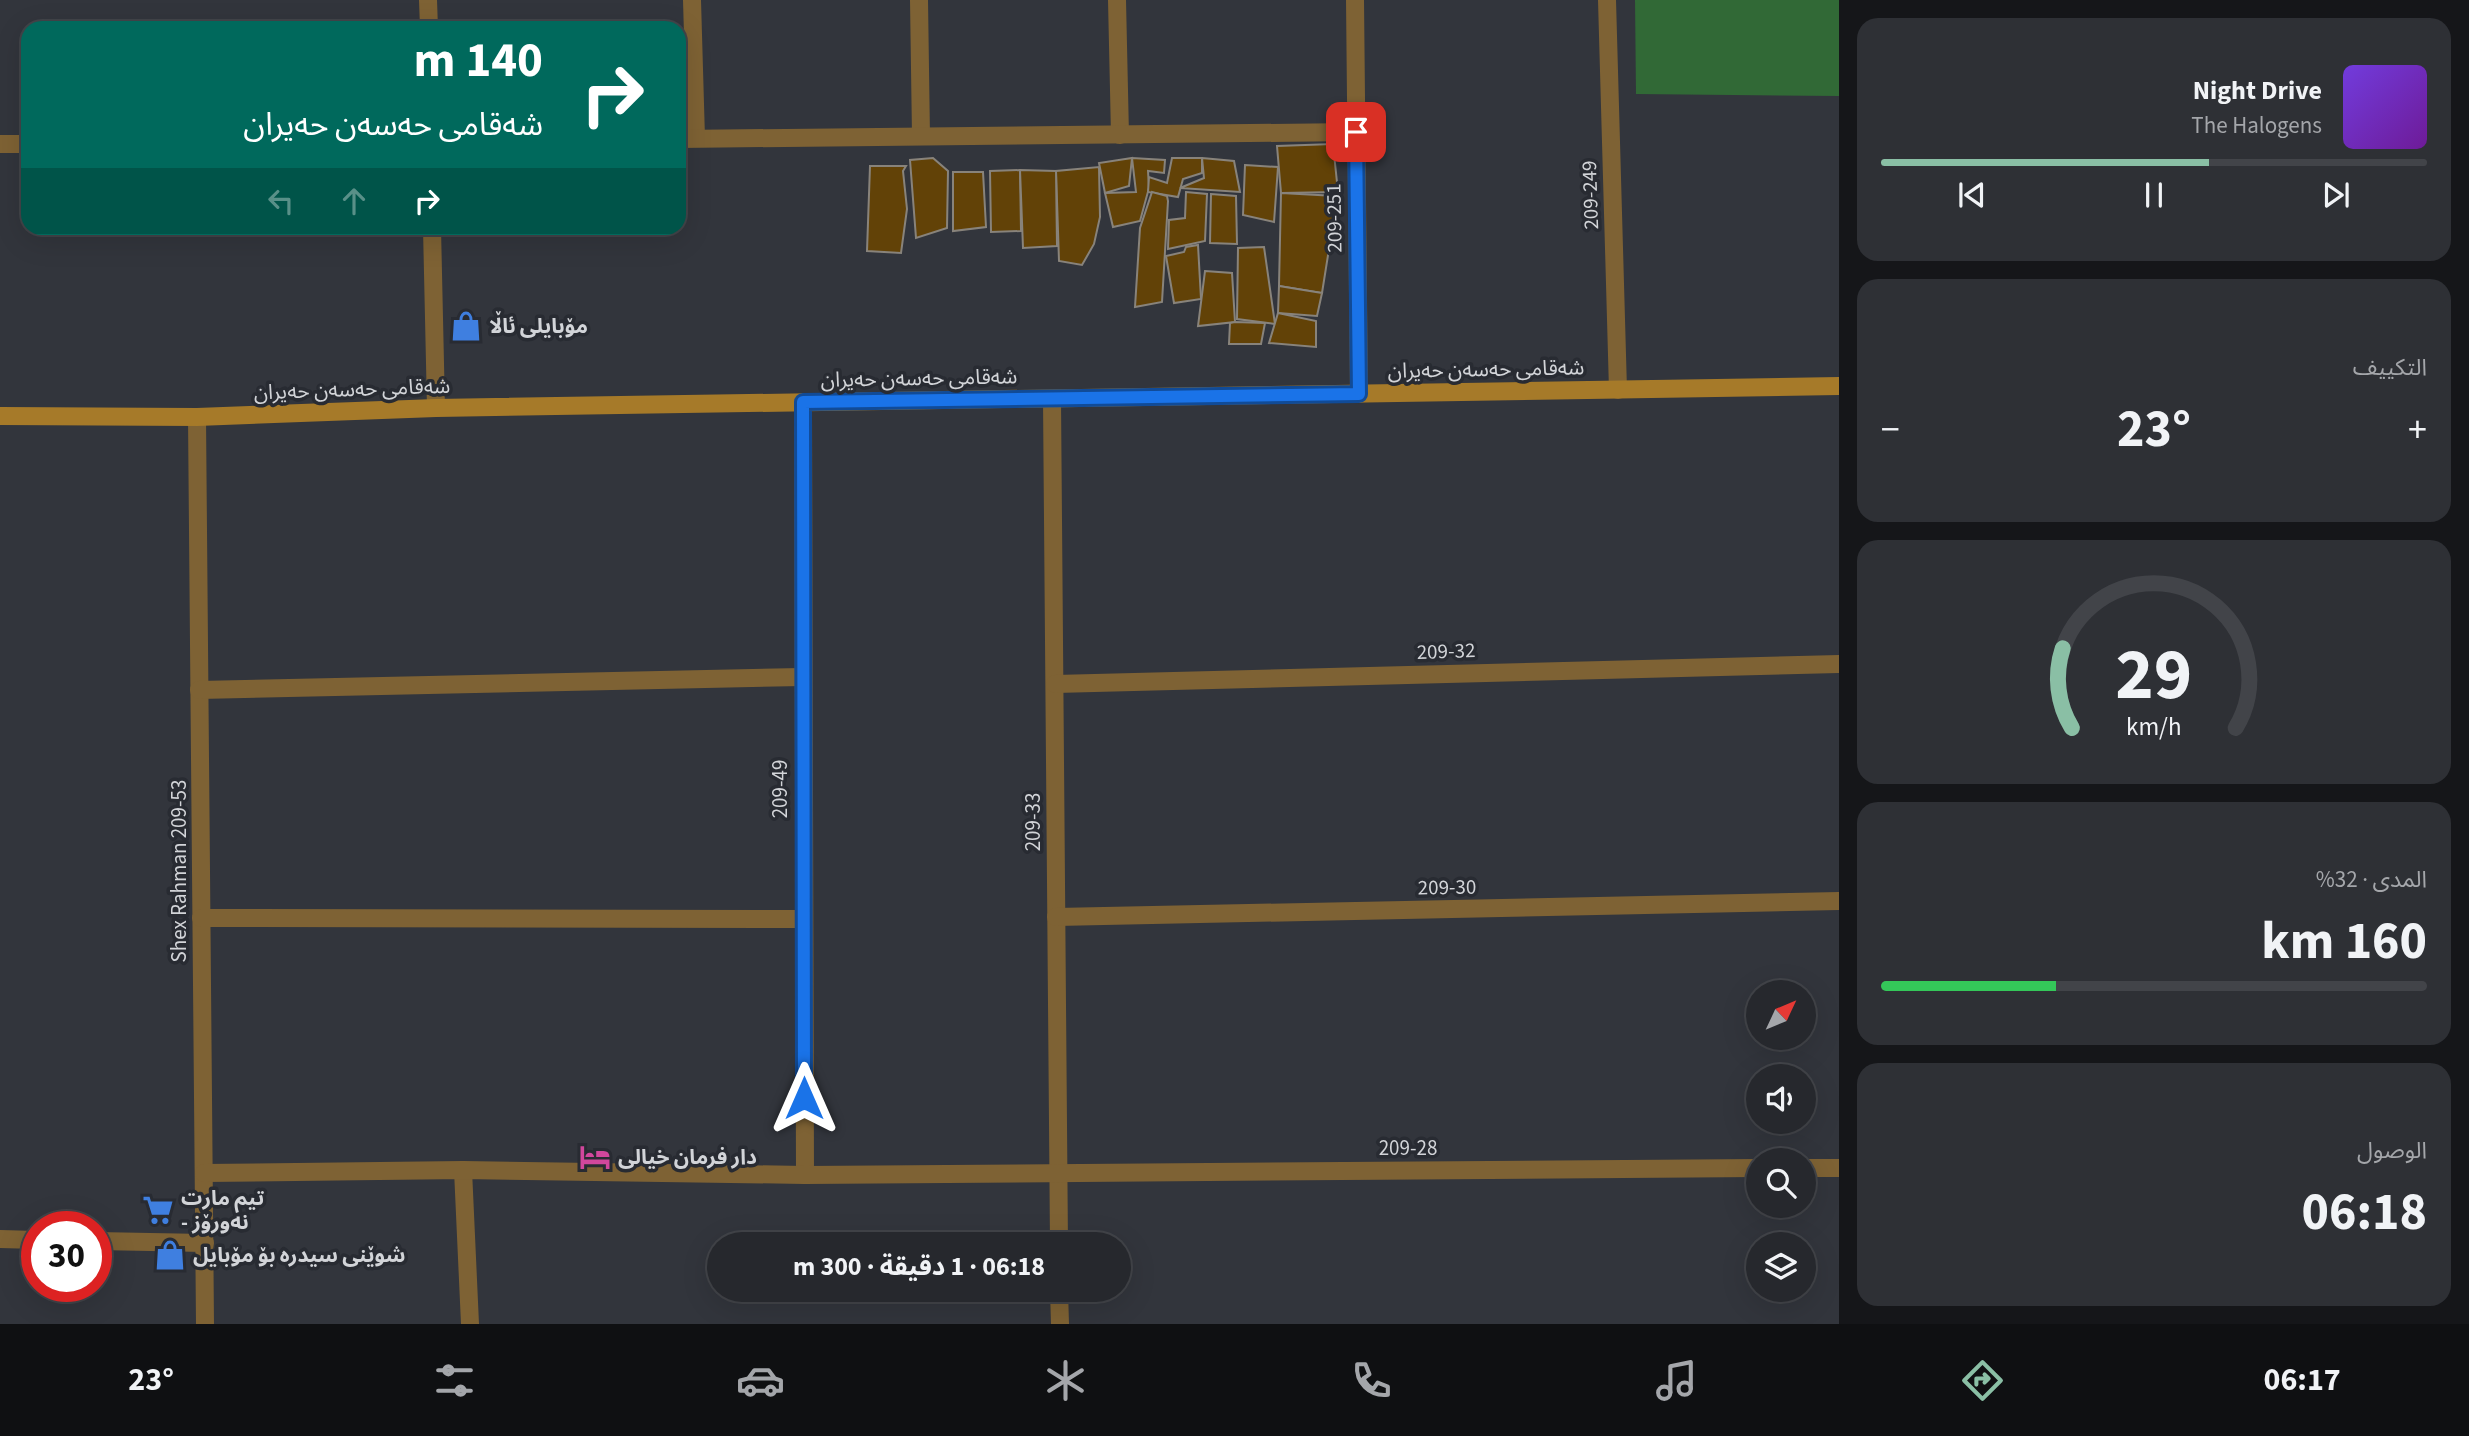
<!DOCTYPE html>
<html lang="ar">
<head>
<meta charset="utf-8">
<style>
	:root { --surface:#26282d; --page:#2e3035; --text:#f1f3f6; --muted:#a4a6aa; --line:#424449; --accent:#8abfa5 }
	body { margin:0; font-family:"Source Sans 3","Noto Sans Arabic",sans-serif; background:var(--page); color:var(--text); direction:rtl; height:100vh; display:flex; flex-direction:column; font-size:26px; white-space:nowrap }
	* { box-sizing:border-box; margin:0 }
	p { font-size:23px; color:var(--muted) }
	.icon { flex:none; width:38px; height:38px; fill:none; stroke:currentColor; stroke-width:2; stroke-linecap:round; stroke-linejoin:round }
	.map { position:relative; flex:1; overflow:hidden; direction:ltr }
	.sheet { display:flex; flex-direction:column; gap:18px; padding:18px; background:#151619; width:630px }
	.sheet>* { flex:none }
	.guide { position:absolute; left:21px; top:21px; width:665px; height:214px; border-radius:21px; box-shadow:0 7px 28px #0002,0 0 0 2px var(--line); direction:rtl; background:#00695c; color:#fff; overflow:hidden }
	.needle { width:46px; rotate:46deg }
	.controls { position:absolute; left:1746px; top:980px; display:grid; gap:14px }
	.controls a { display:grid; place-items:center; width:70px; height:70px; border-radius:50%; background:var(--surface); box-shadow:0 7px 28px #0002,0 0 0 2px var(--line); font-size:35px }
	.speed { position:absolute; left:21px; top:1211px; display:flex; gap:14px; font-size:35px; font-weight:700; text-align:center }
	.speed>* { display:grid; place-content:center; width:91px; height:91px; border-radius:50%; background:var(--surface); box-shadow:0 7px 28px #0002,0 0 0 2px var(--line); line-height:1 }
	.speed .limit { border:10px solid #d22; background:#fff; color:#111 }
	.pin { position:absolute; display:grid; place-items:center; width:60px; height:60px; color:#fff; margin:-30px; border-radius:14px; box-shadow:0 4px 10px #0006 }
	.me { position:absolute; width:77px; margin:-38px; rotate:0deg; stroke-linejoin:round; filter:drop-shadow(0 0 5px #0008) }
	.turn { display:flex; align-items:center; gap:24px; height:147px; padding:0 28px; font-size:32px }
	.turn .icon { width:91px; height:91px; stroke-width:2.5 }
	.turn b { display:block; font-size:49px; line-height:60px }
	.lanes { display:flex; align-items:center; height:66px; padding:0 28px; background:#0003; justify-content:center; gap:35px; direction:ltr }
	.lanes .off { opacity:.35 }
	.big { font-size:52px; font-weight:700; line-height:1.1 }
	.sheet .widget { flex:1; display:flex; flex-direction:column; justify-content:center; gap:10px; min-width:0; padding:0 24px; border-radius:21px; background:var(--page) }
	.sheet .dial { align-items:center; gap:0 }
	.dial svg { height:182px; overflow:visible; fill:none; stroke:var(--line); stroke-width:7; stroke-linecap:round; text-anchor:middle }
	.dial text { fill:var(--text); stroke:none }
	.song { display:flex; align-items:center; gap:21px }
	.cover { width:84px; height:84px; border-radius:10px; background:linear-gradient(135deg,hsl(260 70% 55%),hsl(280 70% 35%)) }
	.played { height:7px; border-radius:4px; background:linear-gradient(90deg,var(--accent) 60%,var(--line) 60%) }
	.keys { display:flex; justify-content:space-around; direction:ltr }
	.heat { display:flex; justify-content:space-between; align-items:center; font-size:38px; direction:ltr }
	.charge { height:10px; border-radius:5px; background:linear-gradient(90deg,#34c759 32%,var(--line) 0) }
	.trip { position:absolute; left:707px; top:1232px; width:424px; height:70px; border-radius:35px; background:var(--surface); box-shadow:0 7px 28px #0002,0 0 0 2px var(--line); font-weight:700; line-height:70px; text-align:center; direction:rtl }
	.dock { display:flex; height:112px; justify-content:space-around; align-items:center; background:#0f1012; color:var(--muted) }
	.dock .icon { width:49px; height:49px }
	.dock .on { color:var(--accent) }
	.dock b { font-size:32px; color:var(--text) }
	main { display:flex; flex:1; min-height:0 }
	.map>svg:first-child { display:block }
</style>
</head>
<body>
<main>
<section class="sheet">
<div class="widget">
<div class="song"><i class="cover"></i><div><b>Night Drive</b><p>The Halogens</p></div></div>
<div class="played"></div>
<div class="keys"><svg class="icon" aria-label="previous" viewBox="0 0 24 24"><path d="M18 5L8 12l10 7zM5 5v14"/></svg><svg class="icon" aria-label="pause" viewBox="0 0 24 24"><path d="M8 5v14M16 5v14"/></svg><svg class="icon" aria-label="next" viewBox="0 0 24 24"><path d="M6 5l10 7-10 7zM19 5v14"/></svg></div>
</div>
<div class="widget"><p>التكييف</p>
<div class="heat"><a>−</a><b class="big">23°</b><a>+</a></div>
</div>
<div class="widget dial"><svg viewBox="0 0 100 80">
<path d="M14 69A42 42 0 1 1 86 69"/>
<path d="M14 69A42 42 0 0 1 10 34" stroke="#8abfa5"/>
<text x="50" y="56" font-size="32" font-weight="700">29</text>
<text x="50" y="72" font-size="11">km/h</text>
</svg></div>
<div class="widget"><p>المدى · 32%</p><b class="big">160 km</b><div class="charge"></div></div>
<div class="widget"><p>الوصول</p><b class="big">06:18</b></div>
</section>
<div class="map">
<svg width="1839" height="1324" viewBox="0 0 1839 1324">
	<rect width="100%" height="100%" fill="#32353c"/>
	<path fill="#316936" d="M 1635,0 L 1839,0 L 1839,96 L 1636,94 Z"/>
	<g fill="#624207" stroke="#88837b" stroke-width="2">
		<path d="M 1333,144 L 1338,192 L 1281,193 L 1277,146 Z"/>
		<path d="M 933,158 L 948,171 L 947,228 L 916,238 L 910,160 Z"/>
		<path d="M 1132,158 L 1129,186 L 1105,193 L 1099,163 Z"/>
		<path d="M 1132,158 L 1165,160 L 1164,173 L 1148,171 L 1149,188 L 1140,221 L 1113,227 L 1105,193 L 1136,192 Z"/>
		<path d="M 1172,158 L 1202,158 L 1202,173 L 1183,179 L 1178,197 L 1148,192 L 1149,177 L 1167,183 Z"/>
		<path d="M 1202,158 L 1234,161 L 1240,192 L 1180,188 L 1204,178 Z"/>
		<path d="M 1245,165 L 1278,167 L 1274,222 L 1243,215 Z"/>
		<path d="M 870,166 L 906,166 L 903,171 L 907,209 L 901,253 L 867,251 Z"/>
		<path d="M 1099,167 L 1100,217 L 1094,244 L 1082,265 L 1059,261 L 1056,171 Z"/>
		<path d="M 1020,170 L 1021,231 L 991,232 L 990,171 Z"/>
		<path d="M 1020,170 L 1056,171 L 1057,246 L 1023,248 Z"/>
		<path d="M 953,172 L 983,172 L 986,227 L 953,231 Z"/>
		<path d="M 1152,192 L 1167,196 L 1168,201 L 1162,302 L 1135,307 L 1140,228 Z"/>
		<path d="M 1186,192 L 1207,194 L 1205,241 L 1168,249 L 1169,220 L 1185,218 Z"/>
		<path d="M 1281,193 L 1336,196 L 1335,248 L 1329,249 L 1322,293 L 1279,286 Z"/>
		<path d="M 1211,194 L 1236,196 L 1237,244 L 1210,243 Z"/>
		<path d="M 1198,245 L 1201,299 L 1174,303 L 1166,256 L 1184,252 L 1186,247 Z"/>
		<path d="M 1264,247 L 1275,324 L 1237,319 L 1238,248 Z"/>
		<path d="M 1205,271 L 1232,273 L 1235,322 L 1198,326 Z"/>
		<path d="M 1279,286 L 1322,293 L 1317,316 L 1278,313 Z"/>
		<path d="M 1278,313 L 1316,321 L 1316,347 L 1269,343 Z"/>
		<path d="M 1235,322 L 1265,323 L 1261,344 L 1229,344 L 1230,323 Z"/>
	</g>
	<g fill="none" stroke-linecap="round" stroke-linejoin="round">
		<g stroke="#7e6234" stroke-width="18">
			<path d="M 428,0 L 429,28"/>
			<path d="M 692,0 L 696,138"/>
			<path d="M 919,0 L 921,136"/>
			<path d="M 1117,0 L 1120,135"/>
			<path d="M 1355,0 L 1359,394"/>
			<path d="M 1607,0 L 1618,390"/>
			<path d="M 679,139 L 1356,132"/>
			<path d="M 0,144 L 28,144"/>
			<path d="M 432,228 L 436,408"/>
			<path d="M 1052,399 L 1059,1244"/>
			<path d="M 803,402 L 805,1175"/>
			<path d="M 197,417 L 205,1324"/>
			<path d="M 1055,684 L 1839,664"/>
			<path d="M 199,690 L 802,677"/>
			<path d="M 1056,917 L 1839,901"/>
			<path d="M 201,918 L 803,919"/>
			<path d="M 1804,1168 L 1839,1168"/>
			<path d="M 463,1170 L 470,1324"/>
			<path d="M 204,1173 L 463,1170 L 805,1175 L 1759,1168"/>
			<path d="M 0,1239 L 37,1240"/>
			<path d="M 96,1241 L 205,1243"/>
			<path d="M 1059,1290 L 1060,1324"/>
		</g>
		<path stroke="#a67a29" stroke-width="18" d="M 0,416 L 197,417 L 436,408 L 1839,386"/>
	</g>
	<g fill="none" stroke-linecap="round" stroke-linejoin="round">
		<g stroke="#114b97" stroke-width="18">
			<path id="route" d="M 804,1098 L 803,402 L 1359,394 L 1356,132"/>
		</g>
		<use href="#route" stroke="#1a73e8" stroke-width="12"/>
	</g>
	<defs>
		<g id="shop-bare" transform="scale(2.415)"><path d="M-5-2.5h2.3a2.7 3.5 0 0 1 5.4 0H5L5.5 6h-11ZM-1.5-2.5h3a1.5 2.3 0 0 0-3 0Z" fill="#3f7fe0" stroke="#282b32" stroke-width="2.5" paint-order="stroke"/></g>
		<g id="hotel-bare" transform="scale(2.415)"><path d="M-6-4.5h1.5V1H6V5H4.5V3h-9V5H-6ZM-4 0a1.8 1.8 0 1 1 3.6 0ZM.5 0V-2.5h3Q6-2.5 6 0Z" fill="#d1479c" stroke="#282b32" stroke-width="2.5" paint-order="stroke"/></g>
		<g id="supermarket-bare" transform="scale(2.415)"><path d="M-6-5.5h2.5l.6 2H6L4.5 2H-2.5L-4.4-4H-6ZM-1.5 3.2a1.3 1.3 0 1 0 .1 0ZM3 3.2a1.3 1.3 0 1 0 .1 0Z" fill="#3f7fe0" stroke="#282b32" stroke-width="2.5" paint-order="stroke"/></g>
	</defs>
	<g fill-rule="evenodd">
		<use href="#shop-bare" x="466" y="326"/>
		<use href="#hotel-bare" x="595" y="1157"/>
		<use href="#supermarket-bare" x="158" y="1210"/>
		<use href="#shop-bare" x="170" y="1255"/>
	</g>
	<g text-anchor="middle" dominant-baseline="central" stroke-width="7" stroke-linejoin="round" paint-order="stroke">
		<g font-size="21" fill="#d2d4d8" stroke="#282b32">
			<text transform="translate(1590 195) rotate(-92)">209-249</text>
			<text transform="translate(1334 218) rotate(-91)">209-251</text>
			<text transform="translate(1486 369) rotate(-1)">شەقامی حەسەن حەیران</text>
			<text transform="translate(919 378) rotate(-1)">شەقامی حەسەن حەیران</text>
			<text transform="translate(352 389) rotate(-2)">شەقامی حەسەن حەیران</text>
			<text transform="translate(1446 651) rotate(-2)">209-32</text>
			<text transform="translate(780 789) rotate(-90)">209-49</text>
			<text transform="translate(1033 822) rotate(-90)">209-33</text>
			<text transform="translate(179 871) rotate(-90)">Shex Rahman 209-53</text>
			<text transform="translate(1447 887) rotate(-1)">209-30</text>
			<text x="1408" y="1148">209-28</text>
		</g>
		<g font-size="21" font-weight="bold" fill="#d2d4d8" stroke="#282b32" text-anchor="start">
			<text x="489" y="326">مۆبایلی ئاڵا</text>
			<text x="618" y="1157">دار فرمان خیالی</text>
			<text x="181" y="1198">تیم مارت<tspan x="181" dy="24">- نەورۆز</tspan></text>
			<text x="193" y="1255">شوێنی سیدرە بۆ مۆبایل</text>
		</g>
	</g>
</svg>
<div class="controls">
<a><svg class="needle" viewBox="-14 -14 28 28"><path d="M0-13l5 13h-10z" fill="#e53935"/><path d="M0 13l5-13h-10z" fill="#a4a6aa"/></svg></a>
<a><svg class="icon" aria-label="sound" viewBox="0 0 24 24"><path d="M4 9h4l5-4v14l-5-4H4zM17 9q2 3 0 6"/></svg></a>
<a><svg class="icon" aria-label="search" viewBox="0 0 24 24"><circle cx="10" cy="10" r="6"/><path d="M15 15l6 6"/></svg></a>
<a><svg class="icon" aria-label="layers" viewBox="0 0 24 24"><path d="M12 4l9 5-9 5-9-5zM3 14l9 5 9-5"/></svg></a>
</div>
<div class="speed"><div class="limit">30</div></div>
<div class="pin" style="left:1356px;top:132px;background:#d93025"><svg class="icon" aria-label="arrive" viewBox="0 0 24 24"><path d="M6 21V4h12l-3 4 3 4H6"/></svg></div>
<svg class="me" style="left:804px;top:1098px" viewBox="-20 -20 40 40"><path d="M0-17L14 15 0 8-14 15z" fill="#1a73e8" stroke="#fff" stroke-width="4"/></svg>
<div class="trip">06:18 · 1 دقيقة · 300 m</div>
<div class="guide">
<div class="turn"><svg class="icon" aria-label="right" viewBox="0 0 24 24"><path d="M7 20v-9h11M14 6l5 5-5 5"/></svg><div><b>140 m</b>شەقامی حەسەن حەیران</div></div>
<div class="lanes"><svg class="icon off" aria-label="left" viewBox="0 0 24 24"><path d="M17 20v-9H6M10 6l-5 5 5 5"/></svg><svg class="icon off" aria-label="ahead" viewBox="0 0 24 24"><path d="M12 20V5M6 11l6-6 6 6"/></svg><svg class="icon" aria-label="right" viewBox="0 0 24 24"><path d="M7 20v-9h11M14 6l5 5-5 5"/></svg></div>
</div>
</div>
</main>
<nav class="dock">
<b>06:17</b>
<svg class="icon on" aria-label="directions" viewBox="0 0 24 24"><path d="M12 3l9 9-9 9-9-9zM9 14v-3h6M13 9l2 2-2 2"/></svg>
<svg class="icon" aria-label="music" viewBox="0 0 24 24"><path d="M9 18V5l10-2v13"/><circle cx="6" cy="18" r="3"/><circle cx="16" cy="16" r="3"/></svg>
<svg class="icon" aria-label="phone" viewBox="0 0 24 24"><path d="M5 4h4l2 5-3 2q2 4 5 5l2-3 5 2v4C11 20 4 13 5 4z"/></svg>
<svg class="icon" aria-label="climate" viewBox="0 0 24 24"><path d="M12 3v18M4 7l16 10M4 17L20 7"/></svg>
<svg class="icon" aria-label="car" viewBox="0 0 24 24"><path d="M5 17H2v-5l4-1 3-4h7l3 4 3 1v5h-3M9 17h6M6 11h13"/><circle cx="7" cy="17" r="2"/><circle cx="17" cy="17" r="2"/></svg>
<svg class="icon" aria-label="filters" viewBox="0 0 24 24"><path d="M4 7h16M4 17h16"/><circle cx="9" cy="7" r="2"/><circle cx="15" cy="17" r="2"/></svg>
<b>23°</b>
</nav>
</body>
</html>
